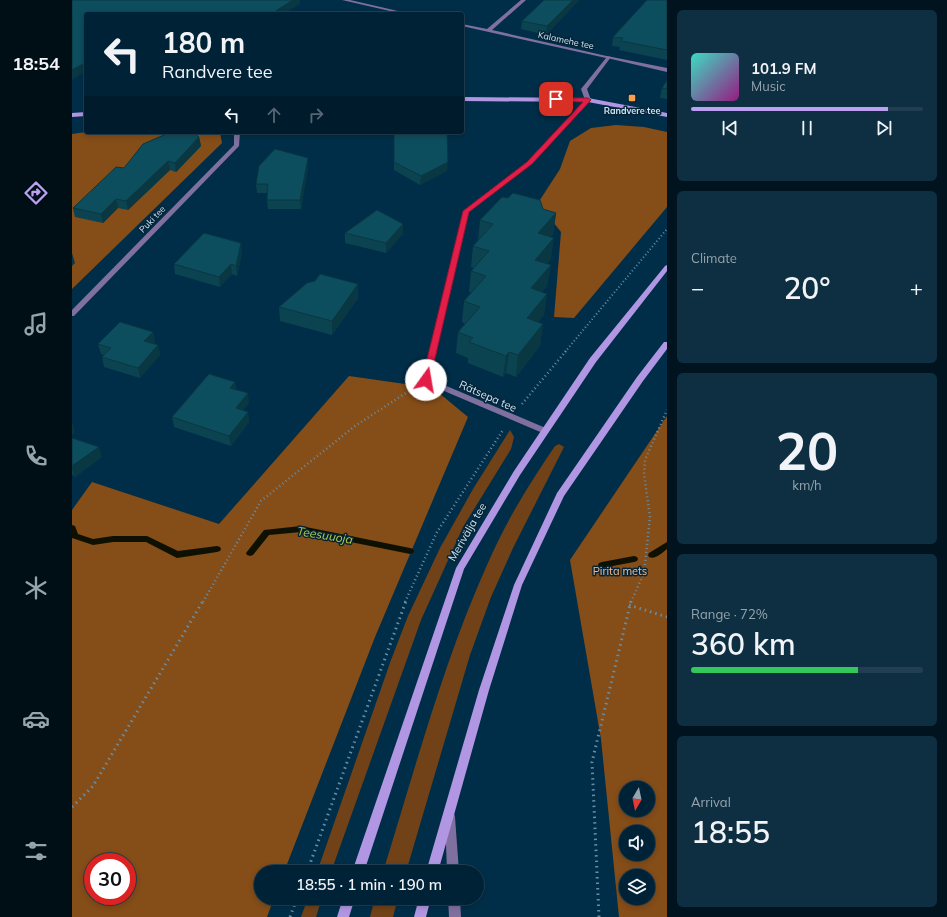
<!DOCTYPE html>
<html lang="en">
<head>
<meta charset="utf-8">
<style>
	:root { --surface:#002236; --page:#0e2f42; --text:#f1f3f6; --muted:#95a4ad; --line:#223f51; --accent:#bca0f2 }
	body { margin:0; font-family:Mulish,sans-serif; background:var(--page); color:var(--text); height:100vh; display:flex; flex-direction:column; font-size:15px; white-space:nowrap }
	* { box-sizing:border-box; margin:0 }
	p { font-size:13px; color:var(--muted) }
	.icon { flex:none; width:22px; height:22px; fill:none; stroke:currentColor; stroke-width:2; stroke-linecap:round; stroke-linejoin:round }
	.map { position:relative; flex:1; overflow:hidden }
	.sheet { display:flex; flex-direction:column; gap:10px; padding:10px; background:#00131e; width:280px }
	.sheet>* { flex:none }
	.hud { position:absolute; left:12px; top:12px; width:380px; height:122px; border-radius:4px; box-shadow:0 2px 6px #0003,0 0 0 1px var(--line); background:#002236; color:var(--text); overflow:hidden }
	.needle { width:26px; rotate:189deg }
	.buttons { position:absolute; left:547px; top:781px; display:grid; gap:8px }
	.buttons a { display:grid; place-items:center; width:36px; height:36px; border-radius:50%; background:var(--surface); box-shadow:0 2px 6px #0003,0 0 0 1px var(--line); font-size:20px }
	.speed { position:absolute; left:12px; top:853px; display:flex; gap:8px; font-size:20px; font-weight:700; text-align:center }
	.speed>* { display:grid; place-content:center; width:52px; height:52px; border-radius:50%; background:var(--surface); box-shadow:0 2px 6px #0003,0 0 0 1px var(--line); line-height:1 }
	.speed .limit { border:6px solid #d22; background:#fff; color:#111 }
	.pin { position:absolute; display:grid; place-items:center; width:34px; height:34px; color:#fff; margin:-17px; border-radius:8px; box-shadow:0 2px 6px #0006 }
	.me { position:absolute; width:44px; margin:-22px; rotate:13deg; stroke-linejoin:round; filter:drop-shadow(0 0 3px #0008) }
	.turn { display:flex; align-items:center; gap:14px; height:84px; padding:0 12px; font-size:18px }
	.turn .icon { width:52px; height:52px; stroke-width:2.5 }
	.turn b { display:block; font-size:28px; line-height:34px }
	.lanes { display:flex; align-items:center; height:38px; padding:0 12px; background:#0003; justify-content:center; gap:20px; direction:ltr }
	.lanes .off { opacity:.35 }
	.big { font-size:30px; font-weight:600; line-height:1.1 }
	.sheet .card { flex:1; display:flex; flex-direction:column; justify-content:center; gap:6px; min-width:0; padding:0 14px; border-radius:6px; background:var(--page) }
	.sheet .dial { align-items:center; gap:0 }
	.dial b { font-size:52px; line-height:1 }
	.song { display:flex; align-items:center; gap:12px }
	.cover { width:48px; height:48px; border-radius:6px; background:linear-gradient(135deg,hsl(170 70% 55%),hsl(310 70% 35%)) }
	.played { height:4px; border-radius:2px; background:linear-gradient(90deg,var(--accent) 85%,var(--line) 85%) }
	.keys { display:flex; justify-content:space-around; direction:ltr }
	.heat { display:flex; justify-content:space-between; align-items:center; font-size:22px; direction:ltr }
	.charge { height:6px; border-radius:3px; background:linear-gradient(90deg,#34c759 72%,var(--line) 0) }
	.trip { position:absolute; left:182px; top:865px; width:230px; height:40px; border-radius:20px; background:var(--surface); box-shadow:0 2px 6px #0003,0 0 0 1px var(--line); font-weight:600; line-height:40px; text-align:center }
	main { display:flex; flex:1; min-height:0 }
	.tabs { display:flex; flex-direction:column; width:72px; justify-content:space-around; align-items:center; background:#000e16; color:var(--muted) }
	.tabs .icon { width:28px; height:28px }
	.tabs .active { color:var(--accent) }
	.tabs b { font-size:18px; color:var(--text) }
	.map>svg:first-child { display:block }
</style>
</head>
<body>
<main>
<nav class="tabs">
<b>18:54</b>
<svg class="icon active" aria-label="directions" viewBox="0 0 24 24"><path d="M12 3l9 9-9 9-9-9zM9 14v-3h6M13 9l2 2-2 2"/></svg>
<svg class="icon" aria-label="music" viewBox="0 0 24 24"><path d="M9 18V5l10-2v13"/><circle cx="6" cy="18" r="3"/><circle cx="16" cy="16" r="3"/></svg>
<svg class="icon" aria-label="phone" viewBox="0 0 24 24"><path d="M5 4h4l2 5-3 2q2 4 5 5l2-3 5 2v4C11 20 4 13 5 4z"/></svg>
<svg class="icon" aria-label="climate" viewBox="0 0 24 24"><path d="M12 3v18M4 7l16 10M4 17L20 7"/></svg>
<svg class="icon" aria-label="car" viewBox="0 0 24 24"><path d="M5 17H2v-5l4-1 3-4h7l3 4 3 1v5h-3M9 17h6M6 11h13"/><circle cx="7" cy="17" r="2"/><circle cx="17" cy="17" r="2"/></svg>
<svg class="icon" aria-label="filters" viewBox="0 0 24 24"><path d="M4 7h16M4 17h16"/><circle cx="9" cy="7" r="2"/><circle cx="15" cy="17" r="2"/></svg>
</nav>
<div class="map">
<svg width="595" height="917" viewBox="0 0 595 917">
	<rect width="100%" height="100%" fill="#002e48"/>
	<g fill="#714217">
		<path d="M 438,430 L 442,437 L 439,449 L 391,527 L 349,620 L 259,872 L 245,872 L 319,660 L 336,616 L 368,548 L 401,489 Z"/>
		<path d="M 487,444 L 492,447 L 441,548 L 419,597 L 398,655 L 334,872 L 311,872 C 343,769 371,663 415,565 C 433,523 457,484 483,446 Z"/>
		<path d="M 236,898 L 250,898 L 244,917 L 229,917 Z"/>
		<path d="M 303,898 L 326,898 L 321,917 L 298,917 Z"/>
	</g>
	<g fill="#854d18" fill-rule="evenodd">
		<path d="M 544,125 L 572,127 L 595,132 L 595,207 L 502,318 L 482,317 L 489,232 L 466,203 L 488,169 L 498,141 L 519,128 Z"/>
		<path d="M 14,132 L 148,132 L 150,143 L 0,289 L 0,134 Z"/>
		<path d="M 277,376 L 361,388 L 396,417 L 303,637 L 212,872 L 189,872 L 189,898 L 202,898 L 195,917 L 0,917 L 0,510 L 20,482 L 147,524 ZM 21,862 L 55,862 L 55,896 L 21,896 Z"/>
		<path d="M 595,416 L 595,917 L 547,917 L 529,739 L 498,560 ZM 554,788 L 576,788 L 576,810 L 554,810 ZM 554,832 L 576,832 L 576,854 L 554,854 ZM 554,876 L 576,876 L 576,898 L 554,898 Z"/>
	</g>
	<g fill="none" stroke-linecap="round" stroke-linejoin="round">
		<g fill="#0e1102" fill-rule="evenodd">
			<path d="M 0,525 L 3,526 L 6,534 L 21,539 L 41,536 L 75,536 L 106,551 L 145,546 L 148,547 L 149,549 L 148,551 L 145,552 L 105,558 L 74,542 L 41,542 L 21,545 L 0,538 Z"/>
			<path d="M 229,526 L 338,548 L 341,549 L 342,551 L 341,553 L 338,554 L 229,532 L 197,535 L 181,555 L 178,556 L 175,555 L 174,553 L 192,530 Z"/>
			<path d="M 595,542 L 595,549 C 590,553 583,560 577,557 L 576,555 L 577,553 Z"/>
			<path d="M 562,556 L 565,557 L 566,559 L 565,561 L 562,562 L 530,568 L 527,567 L 526,565 L 527,563 L 530,562 Z"/>
		</g>
		<path stroke="#698ea5" stroke-width="2" stroke-dasharray="1 2.5" stroke-linecap="butt" d="M 493,352 L 595,229"/>
		<g stroke="#698ea5" stroke-width="2.5" stroke-dasharray="1 3" stroke-linecap="butt">
			<path d="M 450,404 L 494,351"/>
			<path d="M 131,602 L 189,501 L 283,426 L 340,389"/>
			<path d="M 333,602 L 365,532 L 431,430"/>
			<path d="M 559,602 L 572,573 L 578,517 L 572,474 L 573,460 L 595,410"/>
		</g>
		<g stroke="#698ea5" stroke-width="3" stroke-dasharray="1.5 4" stroke-linecap="butt">
			<path d="M 557,605 L 595,617"/>
			<path d="M 0,807 L 21,786 L 131,601"/>
			<path d="M 235,872 L 334,601"/>
			<path d="M 218,917 L 225,898"/>
			<path d="M 527,917 L 520,762 L 559,601"/>
		</g>
		<path fill="#8070a0" fill-rule="evenodd" d="M 535,56 L 595,68 L 595,72 L 535,58 Z"/>
		<g fill="#8070a0" fill-rule="evenodd">
			<path d="M 270,0 L 278,0 L 339,14 L 331,14 Z"/>
			<path d="M 449,0 L 454,0 L 420,30 L 539,57 L 515,89 L 519,100 L 518,101 L 459,164 L 397,212 L 358,379 L 476,429 L 477,431 L 473,434 L 351,382 L 350,380 L 391,211 L 455,162 L 513,100 L 509,89 L 534,58 L 390,26 L 390,24 L 415,29 Z"/>
			<path d="M 162,132 L 168,132 L 167,146 L 2,316 L 0,316 L 0,310 L 162,145 Z"/>
			<path d="M 378,812 L 382,813 L 383,817 L 387,872 L 375,872 L 373,817 L 374,813 Z"/>
			<path d="M 376,898 L 388,898 L 389,917 L 377,917 Z"/>
		</g>
		<g fill="#b196e3" fill-rule="evenodd">
			<path d="M 390,97 L 516,98 L 595,113 L 595,117 L 516,102 L 390,101 Z"/>
			<path d="M 14,112 L 14,116 L 0,117 L 0,113 Z"/>
			<path d="M 595,265 L 595,271 L 524,362 L 448,475 L 392,569 L 292,872 L 280,872 L 384,568 L 442,471 L 518,358 L 593,266 Z"/>
			<path d="M 592,342 L 595,342 L 595,349 L 571,381 L 492,496 L 450,585 L 417,690 L 366,872 L 354,872 L 407,690 L 442,585 L 485,493 L 565,377 Z"/>
			<path d="M 271,898 L 283,898 L 277,917 L 265,917 Z"/>
			<path d="M 347,898 L 359,898 L 354,917 L 342,917 Z"/>
		</g>
	</g>
	<g fill="#0b4351">
		<path d="M 507,0 L 474,35 L 449,29 L 450,21 Z"/>
		<path d="M 595,0 L 595,60 L 547,50 L 548,47 L 540,46 L 541,37 Z"/>
		<path d="M 595,80 L 595,99 L 588,98 L 590,88 Z"/>
		<path d="M 322,132 L 375,171 L 348,185 L 322,170 Z"/>
		<path d="M 127,137 L 129,146 L 104,172 L 98,170 L 56,210 L 46,208 L 31,223 L 3,217 L 1,208 L 52,168 Z"/>
		<path d="M 236,167 L 229,209 L 196,209 L 195,200 L 196,193 L 185,193 L 184,184 Z"/>
		<path d="M 471,209 L 484,213 L 481,234 L 478,237 L 479,259 L 475,264 L 479,265 L 475,286 L 470,292 L 475,294 L 472,315 L 466,322 L 471,324 L 468,346 L 444,377 L 434,373 L 431,377 L 396,363 L 396,358 L 384,353 L 386,332 L 393,324 L 390,322 L 392,301 L 399,292 L 397,292 L 399,271 L 402,268 L 399,267 L 401,246 L 406,241 L 408,220 Z"/>
		<path d="M 273,233 L 331,234 L 314,253 L 273,243 Z"/>
		<path d="M 170,253 L 165,276 L 160,274 L 148,287 L 103,274 L 102,264 Z"/>
		<path d="M 286,298 L 260,335 L 208,321 L 207,307 Z"/>
		<path d="M 81,332 L 83,342 L 81,344 L 86,345 L 88,355 L 68,378 L 32,367 L 30,357 L 32,355 L 29,354 L 26,344 Z"/>
		<path d="M 163,382 L 164,390 L 177,403 L 171,410 L 176,412 L 177,422 L 159,446 L 102,427 L 100,417 Z"/>
		<path d="M 0,438 L 30,457 L 3,477 L 0,474 Z"/>
	</g>
	<g fill="#093742">
		<path d="M 221,0 L 228,0 L 228,4 L 212,14 L 199,14 Z"/>
		<path d="M 501,0 L 507,0 L 474,35 L 475,26 Z"/>
		<path d="M 13,63 L 14,71 L 0,80 L 0,70 Z"/>
		<path d="M 127,137 L 129,146 L 104,172 L 103,163 Z"/>
		<path d="M 236,158 L 236,167 L 229,209 L 228,200 Z"/>
		<path d="M 96,161 L 98,170 L 56,210 L 54,201 Z"/>
		<path d="M 376,162 L 375,171 L 348,185 L 349,176 Z"/>
		<path d="M 44,199 L 46,208 L 31,223 L 29,214 Z"/>
		<path d="M 484,213 L 481,234 L 463,254 L 466,233 Z"/>
		<path d="M 331,224 L 331,234 L 314,253 L 314,243 Z"/>
		<path d="M 482,238 L 479,259 L 460,281 L 463,260 Z"/>
		<path d="M 169,243 L 170,253 L 165,276 L 164,266 Z"/>
		<path d="M 0,253 L 3,263 L 0,266 Z"/>
		<path d="M 159,264 L 160,274 L 148,287 L 147,277 Z"/>
		<path d="M 479,265 L 475,286 L 456,309 L 459,288 Z"/>
		<path d="M 286,284 L 286,298 L 260,335 L 260,321 Z"/>
		<path d="M 475,294 L 472,315 L 452,339 L 455,318 Z"/>
		<path d="M 471,324 L 468,346 L 444,377 L 446,355 Z"/>
		<path d="M 81,332 L 83,342 L 74,351 L 72,341 Z"/>
		<path d="M 86,345 L 88,355 L 68,378 L 66,368 Z"/>
		<path d="M 437,352 L 434,373 L 431,377 L 434,356 Z"/>
		<path d="M 163,382 L 164,392 L 158,388 Z"/>
		<path d="M 176,393 L 177,403 L 165,418 L 164,408 Z"/>
		<path d="M 176,412 L 177,422 L 159,446 L 157,436 Z"/>
		<path d="M 0,422 L 3,432 L 0,436 Z"/>
		<path d="M 27,447 L 30,457 L 3,477 L 0,468 L 0,466 Z"/>
	</g>
	<g fill="#0d4e5e" stroke="#093742">
		<path d="M 0,0 L 221,0 L 199,14 L 14,14 L 14,63 L 13,63 L 0,70 Z"/>
		<path d="M 472,0 L 501,0 L 475,26 L 450,21 Z"/>
		<path d="M 575,0 L 595,0 L 595,50 L 549,41 L 551,38 L 541,37 Z"/>
		<path d="M 595,80 L 595,89 L 590,88 Z"/>
		<path d="M 99,132 L 120,132 L 127,137 L 103,163 L 96,161 L 54,201 L 44,199 L 29,214 L 1,208 L 44,167 L 52,168 L 71,144 Z"/>
		<path d="M 322,132 L 375,132 L 376,162 L 349,176 L 322,162 Z"/>
		<path d="M 203,149 L 236,158 L 228,200 L 195,200 L 196,184 L 184,184 L 187,166 Z"/>
		<path d="M 441,193 L 468,200 L 471,209 L 484,213 L 466,233 L 482,238 L 463,260 L 479,265 L 459,288 L 475,294 L 455,318 L 471,324 L 446,355 L 437,352 L 434,356 L 397,342 L 401,338 L 386,332 L 408,307 L 392,301 L 414,276 L 399,271 L 417,251 L 401,246 L 421,224 L 408,220 L 430,197 L 436,198 Z"/>
		<path d="M 305,210 L 331,224 L 314,243 L 273,233 Z"/>
		<path d="M 132,233 L 169,243 L 164,266 L 159,264 L 147,277 L 102,264 Z"/>
		<path d="M 248,274 L 286,284 L 260,321 L 207,307 L 235,283 L 243,281 Z"/>
		<path d="M 48,322 L 81,332 L 72,341 L 86,345 L 66,368 L 30,357 L 39,348 L 26,344 Z"/>
		<path d="M 137,374 L 163,382 L 158,388 L 176,393 L 164,408 L 176,412 L 157,436 L 100,417 Z"/>
		<path d="M 0,438 L 27,447 L 0,466 Z"/>
	</g>
	<path fill="#e11d48" stroke="#92132f" d="M 484,98 L 516,98 L 519,100 L 460,164 L 397,212 L 358,380 L 357,382 L 351,382 L 350,380 L 391,211 L 455,162 L 511,102 L 482,101 L 482,98 Z"/>
	<rect fill="#fa9f4e" stroke="#062436" stroke-width="1.5" x="556" y="94" width="8" height="8" rx="2"/>
	<g text-anchor="middle" dominant-baseline="central" stroke-width="3" stroke-linejoin="round" paint-order="stroke">
		<g font-size="9" fill="#c9e5f9" stroke="#062436">
			<text transform="translate(494 40) rotate(12)">Kalamehe tee</text>
			<text transform="translate(80 219) rotate(-46)">Puki tee</text>
		</g>
		<g font-size="9" font-weight="bold" fill="#c9e5f9" stroke="#062436">
			<text x="560" y="110">Randvere tee</text>
		</g>
		<g font-size="11" fill="#c9e5f9" stroke="#062436">
			<text transform="translate(416 396) rotate(24)">Rätsepa tee</text>
			<text transform="translate(395 532) rotate(-60)">Merivälja tee</text>
		</g>
		<g font-size="11" fill="#f2c098" stroke="#062436">
			<text x="548" y="571">Pirita mets</text>
		</g>
		<g font-size="12" font-style="italic" fill="#b3cd4b" stroke="#062436">
			<text transform="translate(253 535) rotate(9)">Teesuuoja</text>
		</g>
	</g>
</svg>
<div class="buttons">
<a><svg class="needle" viewBox="-14 -14 28 28"><path d="M0-13l5 13h-10z" fill="#e53935"/><path d="M0 13l5-13h-10z" fill="#95a4ad"/></svg></a>
<a><svg class="icon" aria-label="sound" viewBox="0 0 24 24"><path d="M4 9h4l5-4v14l-5-4H4zM17 9q2 3 0 6"/></svg></a>
<a><svg class="icon" aria-label="layers" viewBox="0 0 24 24"><path d="M12 4l9 5-9 5-9-5zM3 14l9 5 9-5"/></svg></a>
</div>
<div class="speed"><div class="limit">30</div></div>
<div class="pin" style="left:484px;top:99px;background:#d93025"><svg class="icon" aria-label="arrive" viewBox="0 0 24 24"><path d="M6 21V4h12l-3 4 3 4H6"/></svg></div>
<svg class="me" style="left:354px;top:380px" viewBox="-20 -20 40 40"><circle r="19" fill="#fff"/><path d="M0-13L10 11 0 6-10 11z" fill="#e11d48"/></svg>
<div class="trip">18:55 · 1 min · 190 m</div>
<div class="hud">
<div class="turn"><svg class="icon" aria-label="left" viewBox="0 0 24 24"><path d="M17 20v-9H6M10 6l-5 5 5 5"/></svg><div><b>180 m</b>Randvere tee</div></div>
<div class="lanes"><svg class="icon" aria-label="left" viewBox="0 0 24 24"><path d="M17 20v-9H6M10 6l-5 5 5 5"/></svg><svg class="icon off" aria-label="ahead" viewBox="0 0 24 24"><path d="M12 20V5M6 11l6-6 6 6"/></svg><svg class="icon off" aria-label="right" viewBox="0 0 24 24"><path d="M7 20v-9h11M14 6l5 5-5 5"/></svg></div>
</div>
</div>
<section class="sheet">
<div class="card">
<div class="song"><i class="cover"></i><div><b>101.9 FM</b><p>Music</p></div></div>
<div class="played"></div>
<div class="keys"><svg class="icon" aria-label="previous" viewBox="0 0 24 24"><path d="M18 5L8 12l10 7zM5 5v14"/></svg><svg class="icon" aria-label="pause" viewBox="0 0 24 24"><path d="M8 5v14M16 5v14"/></svg><svg class="icon" aria-label="next" viewBox="0 0 24 24"><path d="M6 5l10 7-10 7zM19 5v14"/></svg></div>
</div>
<div class="card"><p>Climate</p>
<div class="heat"><a>−</a><b class="big">20°</b><a>+</a></div>
</div>
<div class="card dial"><b>20</b><p>km/h</p></div>
<div class="card"><p>Range · 72%</p><b class="big">360 km</b><div class="charge"></div></div>
<div class="card"><p>Arrival</p><b class="big">18:55</b></div>
</section>
</main>
</body>
</html>
